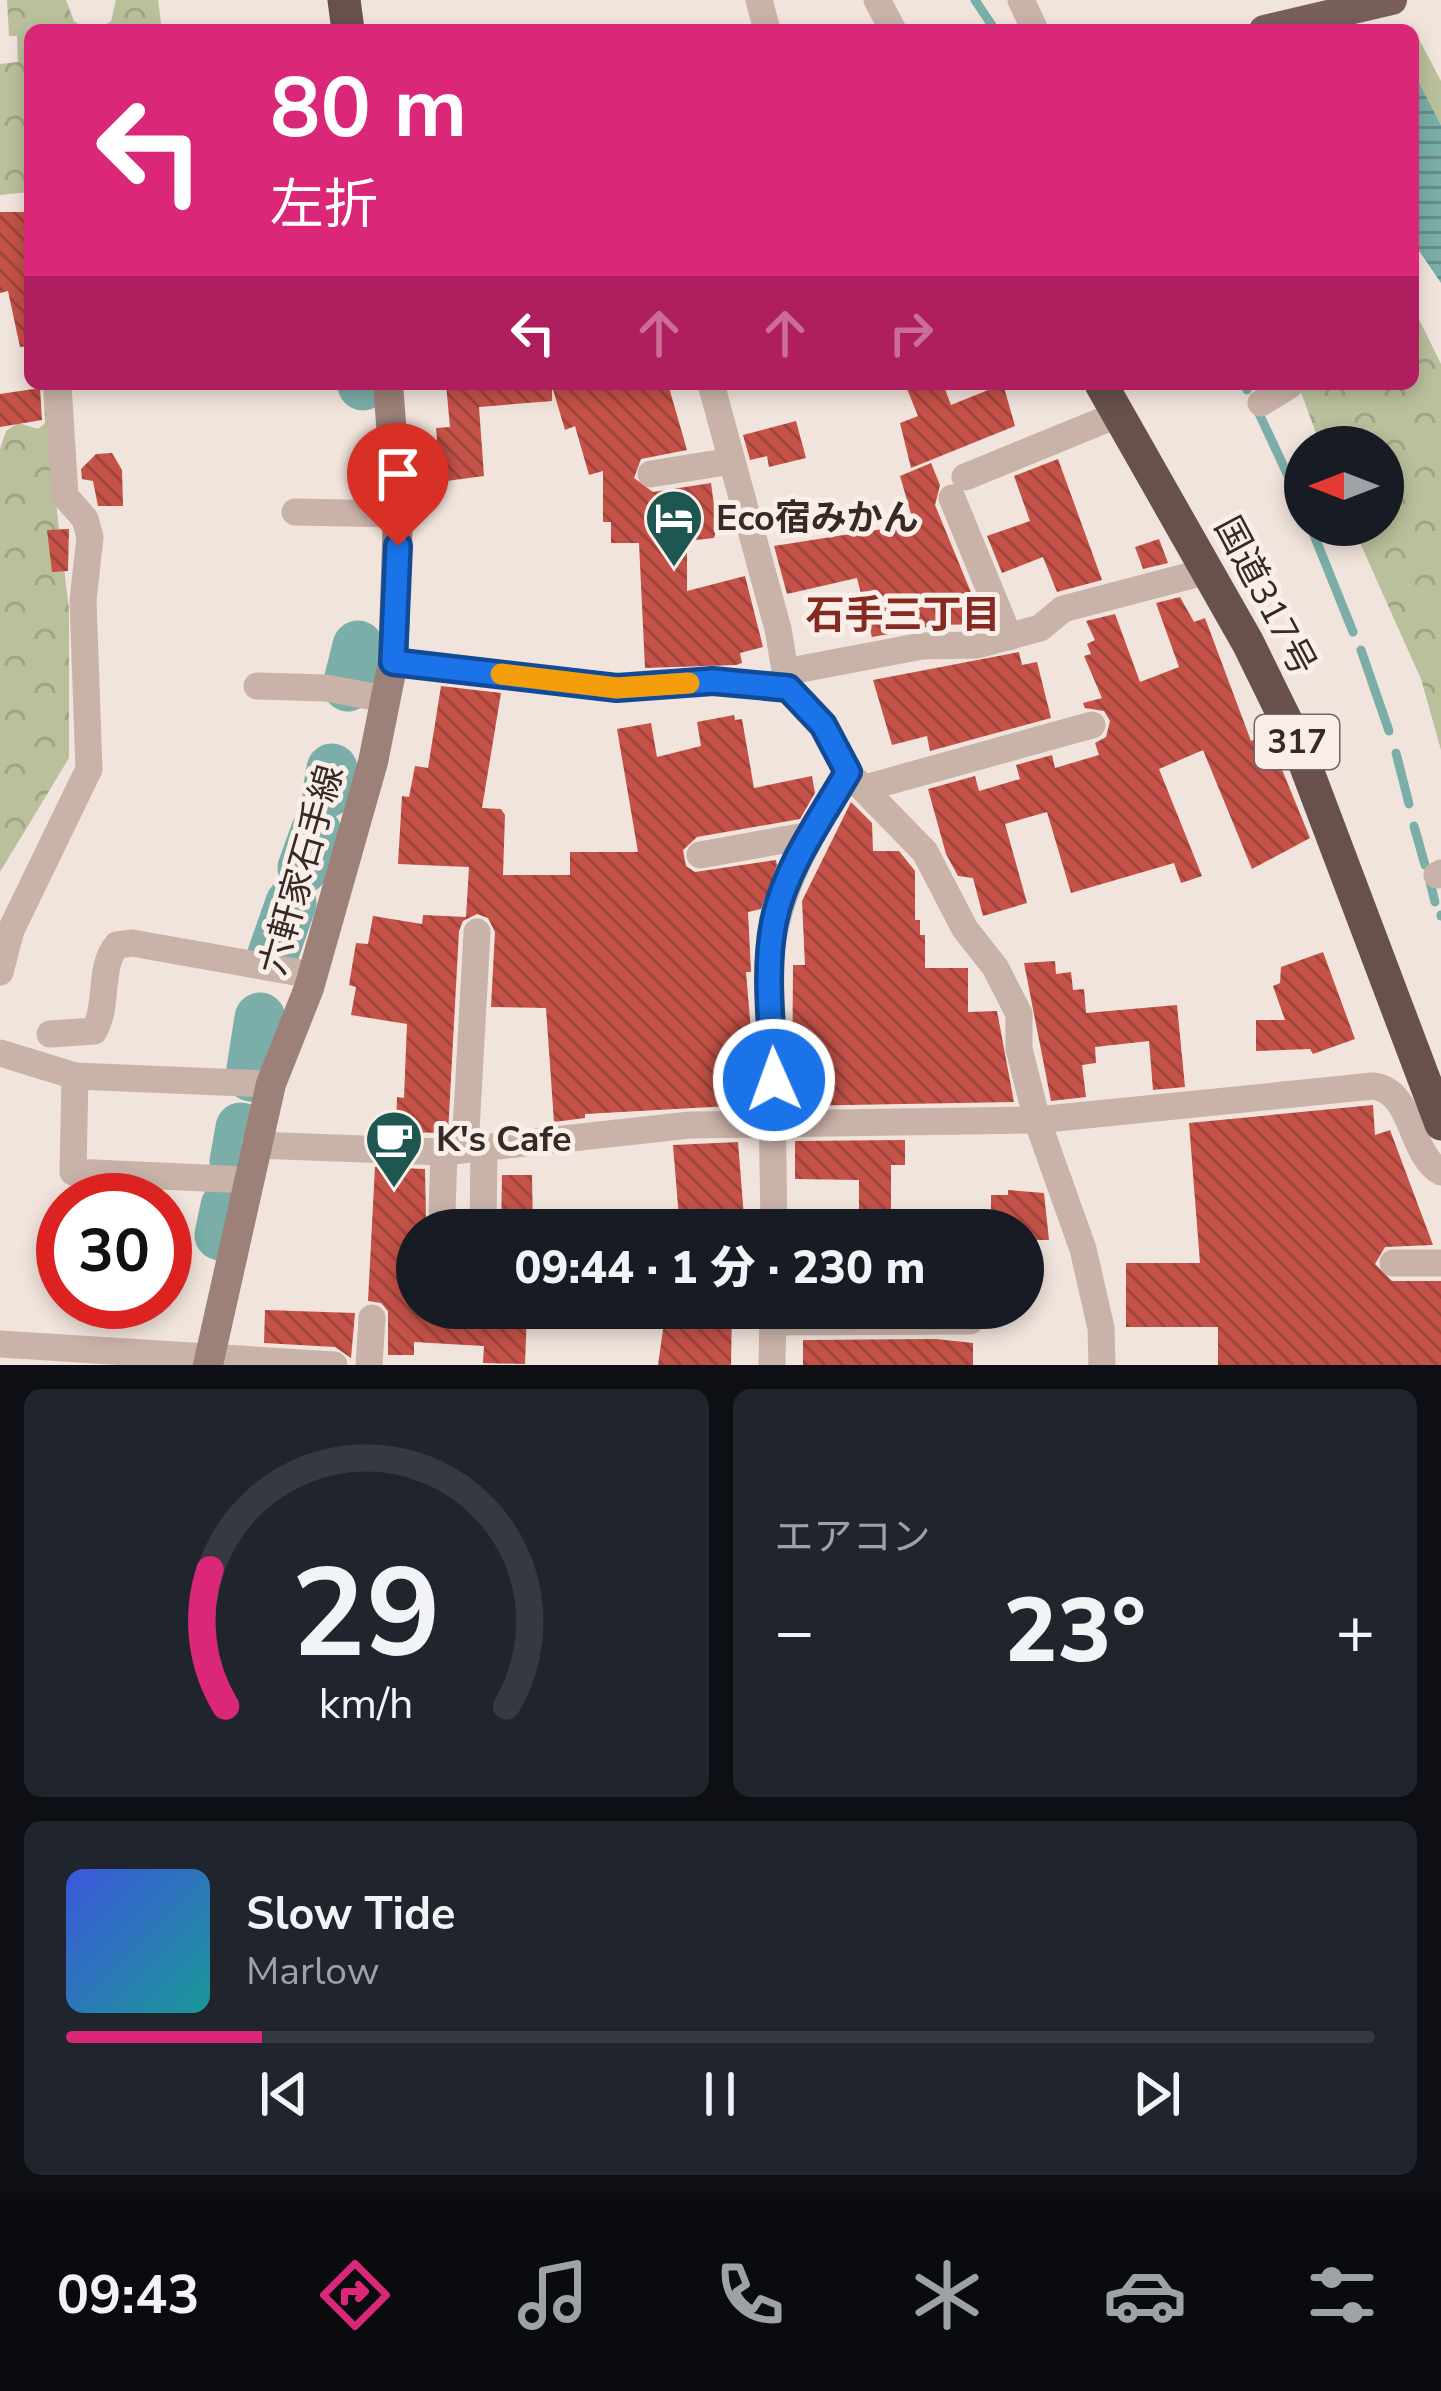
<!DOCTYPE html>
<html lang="ja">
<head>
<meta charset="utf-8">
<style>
	:root { --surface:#171b24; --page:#20242c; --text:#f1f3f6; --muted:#9ea1a6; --line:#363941; --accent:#db2777 }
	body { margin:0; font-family:"Nunito Sans","Noto Sans JP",sans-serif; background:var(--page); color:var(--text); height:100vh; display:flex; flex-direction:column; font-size:45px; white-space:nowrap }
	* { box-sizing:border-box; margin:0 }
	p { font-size:39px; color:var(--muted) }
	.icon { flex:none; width:66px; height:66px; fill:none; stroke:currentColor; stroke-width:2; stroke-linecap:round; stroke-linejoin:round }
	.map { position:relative; height:1365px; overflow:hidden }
	.panel { display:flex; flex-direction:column; gap:24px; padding:24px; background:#0d0f14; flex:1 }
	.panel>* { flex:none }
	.banner { position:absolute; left:24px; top:24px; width:1395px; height:366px; border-radius:18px; box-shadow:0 6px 18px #0003; background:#db2777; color:#fff; overflow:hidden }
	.needle { width:78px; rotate:270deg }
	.controls { position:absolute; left:1284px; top:426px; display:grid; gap:24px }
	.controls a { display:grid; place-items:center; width:120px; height:120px; border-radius:50%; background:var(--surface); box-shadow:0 6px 18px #0003; font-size:60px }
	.speed { position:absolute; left:36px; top:1173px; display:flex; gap:24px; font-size:60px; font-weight:700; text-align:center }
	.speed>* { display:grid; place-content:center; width:156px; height:156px; border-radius:50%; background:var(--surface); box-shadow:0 6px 18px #0003; line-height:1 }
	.speed .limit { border:18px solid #d22; background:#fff; color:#111 }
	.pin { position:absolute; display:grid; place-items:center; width:102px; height:102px; color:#fff; margin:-123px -51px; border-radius:50% 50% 50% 0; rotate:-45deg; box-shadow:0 0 12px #0007 }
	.pin .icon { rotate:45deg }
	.me { position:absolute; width:132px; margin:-66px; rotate:358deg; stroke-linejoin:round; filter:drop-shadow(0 0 9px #0008) }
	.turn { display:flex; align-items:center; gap:42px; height:252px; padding:0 48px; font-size:54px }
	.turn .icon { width:156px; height:156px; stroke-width:2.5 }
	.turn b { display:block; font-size:84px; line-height:102px }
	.lanes { display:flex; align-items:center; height:114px; padding:0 48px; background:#0003; justify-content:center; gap:60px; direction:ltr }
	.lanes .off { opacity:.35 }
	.big { font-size:90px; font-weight:800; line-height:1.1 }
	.panel .tile { flex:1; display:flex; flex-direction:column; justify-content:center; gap:18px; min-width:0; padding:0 42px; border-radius:18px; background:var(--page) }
	.panel .dial { align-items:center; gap:0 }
	.dial svg { height:312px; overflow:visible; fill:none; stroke:var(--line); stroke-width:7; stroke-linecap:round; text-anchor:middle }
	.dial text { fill:var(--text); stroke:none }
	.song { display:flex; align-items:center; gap:36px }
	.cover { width:144px; height:144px; border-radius:18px; background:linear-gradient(135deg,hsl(230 70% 55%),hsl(180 70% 35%)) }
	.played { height:12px; border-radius:6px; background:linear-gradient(90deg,var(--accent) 15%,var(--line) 15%) }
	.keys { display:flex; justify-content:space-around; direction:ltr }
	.heat { display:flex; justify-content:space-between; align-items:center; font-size:66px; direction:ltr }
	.panel .tiles { flex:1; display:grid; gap:24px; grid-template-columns:1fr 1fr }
	.tile:last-child { grid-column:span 2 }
	.trip { position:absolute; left:396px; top:1209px; width:648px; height:120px; border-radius:60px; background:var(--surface); box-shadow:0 6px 18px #0003; font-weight:800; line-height:120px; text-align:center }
	.tab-bar { display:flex; height:192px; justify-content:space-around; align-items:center; background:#090b0e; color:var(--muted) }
	.tab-bar .icon { width:84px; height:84px }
	.tab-bar .on { color:var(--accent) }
	.tab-bar b { font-size:54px; color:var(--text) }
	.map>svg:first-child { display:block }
</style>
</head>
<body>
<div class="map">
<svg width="1441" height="1365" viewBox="0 0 1441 1365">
	<defs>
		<pattern id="forest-crowns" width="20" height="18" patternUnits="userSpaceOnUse" patternTransform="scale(3)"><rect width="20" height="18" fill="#bac09c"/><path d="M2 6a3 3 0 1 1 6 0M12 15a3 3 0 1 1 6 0" fill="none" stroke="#a0a586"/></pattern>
		<pattern id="water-rules" width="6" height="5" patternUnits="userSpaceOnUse" patternTransform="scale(3)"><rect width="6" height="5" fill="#7baea8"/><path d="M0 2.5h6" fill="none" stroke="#668e89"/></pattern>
		<pattern id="building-back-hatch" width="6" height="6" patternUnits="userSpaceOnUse" patternTransform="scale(3)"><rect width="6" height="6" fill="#c45248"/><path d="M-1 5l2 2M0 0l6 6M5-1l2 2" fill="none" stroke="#a0443c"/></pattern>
	</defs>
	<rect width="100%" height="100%" fill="#f1e4dc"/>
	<path fill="#bac09c" d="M 1412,26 L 1441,81 L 1441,125 L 1413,71 Z"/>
	<g fill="url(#forest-crowns)">
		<path d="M 7,0 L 66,0 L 74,21 L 88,30 L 30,30 L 30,192 L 0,195 L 0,64 L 18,62 L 17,36 L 9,36 Z"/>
		<path d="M 116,0 L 158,0 L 162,30 L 98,30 L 111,21 Z"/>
		<path d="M 1413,307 L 1441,364 L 1441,750 L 1421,679 L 1352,525 L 1383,525 L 1383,447 L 1321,447 L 1298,384 L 1413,384 Z"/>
		<path d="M 43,384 L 50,384 L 57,512 L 69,609 L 69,758 L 0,872 L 0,449 L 6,431 L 18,423 L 38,429 L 45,423 Z"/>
	</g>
	<path fill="url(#water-rules)" d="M 1413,71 L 1441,125 L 1441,283 L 1413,242 Z"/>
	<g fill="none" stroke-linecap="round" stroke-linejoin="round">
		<g stroke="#7baea8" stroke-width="9">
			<path d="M 975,0 L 995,30"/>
			<path d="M 1244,384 L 1247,390"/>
			<path d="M 1256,407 L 1305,512"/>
			<path d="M 1310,525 L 1353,632"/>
			<path d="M 1361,650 L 1389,731"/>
			<path d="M 1396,753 L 1409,804"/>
			<path d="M 1414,826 L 1425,865"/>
			<path d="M 1430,882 L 1435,902"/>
			<path d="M 1441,915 L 1441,916"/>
		</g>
		<g stroke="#7baea8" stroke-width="51">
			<path d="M 363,384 L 363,385"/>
			<path d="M 348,686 L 358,646"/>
			<path d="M 328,792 L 332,769"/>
			<path d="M 303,868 L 316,832"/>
			<path d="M 273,954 L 291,903"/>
			<path d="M 251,1076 L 260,1018"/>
			<path d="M 235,1162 L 241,1128"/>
			<path d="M 220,1235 L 226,1206"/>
		</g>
	</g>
	<g fill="url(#building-back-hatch)">
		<path d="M 0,212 L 30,212 L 30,346 L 20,347 L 8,291 L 0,293 Z"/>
		<path d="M 446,384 L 668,384 L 687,450 L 641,459 L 634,478 L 653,492 L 711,483 L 717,528 L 714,538 L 687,541 L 687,591 L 745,576 L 763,647 L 740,653 L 742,663 L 736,665 L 645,668 L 639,543 L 611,543 L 611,522 L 603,522 L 603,471 L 589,475 L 575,426 L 565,430 L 552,386 L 552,401 L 479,407 L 484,476 L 439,482 L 432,441 L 437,440 L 436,428 L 450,427 Z"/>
		<path d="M 905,384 L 943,384 L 951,405 L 1003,384 L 1015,426 L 911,468 L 900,423 L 918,416 Z"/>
		<path d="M 40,388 L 42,420 L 0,427 L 0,394 Z"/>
		<path d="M 796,421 L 806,458 L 769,467 L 767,456 L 750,460 L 743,435 Z"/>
		<path d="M 112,453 L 122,470 L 123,506 L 98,506 L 93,481 L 82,479 L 81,469 L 96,454 Z"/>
		<path d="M 1058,459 L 1102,580 L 1057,592 L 1043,557 L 1002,573 L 987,536 L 1030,521 L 1014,476 Z"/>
		<path d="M 931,463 L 940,485 L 935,505 L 984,624 L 938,625 L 872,637 L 857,578 L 787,594 L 774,546 L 914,524 L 900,476 Z"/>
		<path d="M 69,529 L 68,571 L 52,572 L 47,530 Z"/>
		<path d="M 1159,539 L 1168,563 L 1143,569 L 1135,547 Z"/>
		<path d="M 1180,597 L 1194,622 L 1205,618 L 1251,741 L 1258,738 L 1264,754 L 1274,750 L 1310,838 L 1252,869 L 1203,750 L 1159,769 L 1202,876 L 1181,883 L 1174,863 L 1071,893 L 1047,812 L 1005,824 L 1027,903 L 983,916 L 973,878 L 958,876 L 946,854 L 928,789 L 975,776 L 979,791 L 1020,779 L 1016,765 L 1052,755 L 1055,768 L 1099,755 L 1095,743 L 1106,737 L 1110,721 L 1104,711 L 1085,708 L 1083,703 L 1102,698 L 1084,656 L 1091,654 L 1087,644 L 1095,640 L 1086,621 L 1115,614 L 1140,682 L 1179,667 L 1156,603 Z"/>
		<path d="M 1019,652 L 1022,665 L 1037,662 L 1051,718 L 930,751 L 927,736 L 892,745 L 873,680 Z"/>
		<path d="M 441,686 L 501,693 L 482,808 L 501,809 L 505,815 L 503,875 L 570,875 L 570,852 L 638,852 L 617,729 L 651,723 L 657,757 L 701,746 L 697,722 L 734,715 L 735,720 L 742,719 L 754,788 L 812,776 L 815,793 L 800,819 L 697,837 L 683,850 L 686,866 L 695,872 L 776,860 L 777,865 L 761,909 L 748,912 L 751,972 L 746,972 L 753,1054 L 728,1055 L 730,1106 L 585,1114 L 585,1118 L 554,1122 L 546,1008 L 491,1007 L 495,932 L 488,918 L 477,914 L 463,921 L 459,931 L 448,1133 L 396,1132 L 397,1097 L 404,1098 L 407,1024 L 351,1015 L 356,987 L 349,985 L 356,943 L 368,944 L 373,916 L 422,924 L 423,915 L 466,917 L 469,867 L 398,864 L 402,796 L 409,797 L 415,766 L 428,768 Z"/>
		<path d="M 851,802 L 872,823 L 873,851 L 899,851 L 915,871 L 915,920 L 920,920 L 920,935 L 925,935 L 925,968 L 968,968 L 968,1012 L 997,1011 L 1014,1102 L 792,1106 L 793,965 L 805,965 L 802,901 Z"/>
		<path d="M 1323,952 L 1355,1039 L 1313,1054 L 1310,1049 L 1256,1051 L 1256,1020 L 1285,1020 L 1273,986 L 1280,983 L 1281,967 Z"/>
		<path d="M 1055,961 L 1056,974 L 1071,972 L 1073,990 L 1084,989 L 1086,1013 L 1177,1005 L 1185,1087 L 1153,1090 L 1149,1041 L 1095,1047 L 1096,1063 L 1082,1065 L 1086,1097 L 1051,1101 L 1024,963 Z"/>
		<path d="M 1373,1105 L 1375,1135 L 1390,1130 L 1433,1245 L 1385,1247 L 1375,1264 L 1392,1281 L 1441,1281 L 1441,1365 L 1218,1365 L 1218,1327 L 1126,1327 L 1126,1263 L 1200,1263 L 1189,1123 Z"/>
		<path d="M 905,1140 L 905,1165 L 891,1165 L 891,1230 L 859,1230 L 859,1180 L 795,1179 L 795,1141 Z"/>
		<path d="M 738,1142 L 745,1230 L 680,1230 L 673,1145 Z"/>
		<path d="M 375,1167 L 425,1169 L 426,1218 L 439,1229 L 417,1230 L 417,1308 L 527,1313 L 525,1364 L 483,1363 L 484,1346 L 414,1342 L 414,1355 L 388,1355 L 388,1311 L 381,1303 L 368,1301 Z"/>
		<path d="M 502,1175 L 532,1175 L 533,1228 L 501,1229 Z"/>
		<path d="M 1008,1190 L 1044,1193 L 1049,1240 L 1023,1240 L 1023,1230 L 991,1230 L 991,1195 L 1008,1195 Z"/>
		<path d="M 666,1308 L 732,1308 L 731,1365 L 658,1365 Z"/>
		<path d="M 265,1310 L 355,1313 L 351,1358 L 335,1347 L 264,1343 Z"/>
		<path d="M 936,1339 L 973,1343 L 973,1365 L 803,1365 L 803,1340 Z"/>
	</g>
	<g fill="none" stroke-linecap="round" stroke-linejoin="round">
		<g stroke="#c9b2a8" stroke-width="27">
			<path d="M 759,0 L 767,30"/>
			<path d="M 877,0 L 893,30"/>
			<path d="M 1021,0 L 1035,30"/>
			<path d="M 711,384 L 778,629 L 788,688 L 823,725 L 848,773 L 925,852 L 965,929 L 995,967 L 1019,1014 L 1019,1049 L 1037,1120 L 1083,1249 L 1101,1328 L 1102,1365"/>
			<path d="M 1261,403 L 1290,385"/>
			<path d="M 651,474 L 731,461"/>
			<path d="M 965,477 L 1119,414"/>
			<path d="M 952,498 L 1009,637"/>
			<path d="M 295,512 L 398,514"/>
			<path d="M 393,662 L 617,688 L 713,681 L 788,688"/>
			<path d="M 785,672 L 922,646 L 977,645 L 1040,628 L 1063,609 L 1208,571"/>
			<path d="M 257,686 L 326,688 L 385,699"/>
			<path d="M 865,788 L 1092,725"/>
			<path d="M 700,855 L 811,835"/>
			<path d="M 1437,875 L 1441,873"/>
			<path d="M 0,972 L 11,930 L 89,769 L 83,600 L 90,537 L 85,519 L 65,496 L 58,384"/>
			<path d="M 50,1034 L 94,1031 C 109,1005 98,967 117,945 L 132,943 L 312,975"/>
			<path d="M 0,1053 L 75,1076 L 271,1084"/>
			<path d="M 75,1076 L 73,1172 L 248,1180"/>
			<path d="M 255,1145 L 444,1152 L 690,1125 L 1037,1120 L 1373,1086 C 1414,1091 1409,1154 1441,1172"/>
			<path d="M 465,1149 L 477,932"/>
			<path d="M 442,1211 L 444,1152"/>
			<path d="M 483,1230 L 484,1146"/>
			<path d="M 774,1230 L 770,958 C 778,887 812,833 848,773"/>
			<path d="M 1393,1263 L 1441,1263"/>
			<path d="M 773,1322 L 970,1321"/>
			<path d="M 0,1344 L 334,1365"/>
			<path d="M 369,1365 L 372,1318"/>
			<path d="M 772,1365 L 773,1308"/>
		</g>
		<path stroke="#9d8179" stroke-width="30" d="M 208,1365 L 271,1084 L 309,988 L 373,762 L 393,662 L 398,514 L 388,384"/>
		<path stroke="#785f59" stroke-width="30" d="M 1264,30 L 1392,0"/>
		<g stroke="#68514c" stroke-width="33">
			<path d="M 344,0 L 348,30"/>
			<path d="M 1101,384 L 1248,643 L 1297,743 L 1441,1124"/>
		</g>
	</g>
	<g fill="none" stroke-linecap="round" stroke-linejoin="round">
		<g stroke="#114b97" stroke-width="30">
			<path id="route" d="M 398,546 L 393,662 L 617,688 L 713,681 L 788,688 L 823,725 L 848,772 C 820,820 785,868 774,922 C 764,973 772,1029 774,1080"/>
		</g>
		<use href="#route" stroke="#1a73e8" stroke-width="21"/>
		<path stroke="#f59e0b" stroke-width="21" d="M 501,674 L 617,688 L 689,683"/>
	</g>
	<defs>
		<g id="hotel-pin" transform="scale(3)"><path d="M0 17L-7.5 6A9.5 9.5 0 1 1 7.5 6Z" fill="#1e5752" stroke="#f9efe8"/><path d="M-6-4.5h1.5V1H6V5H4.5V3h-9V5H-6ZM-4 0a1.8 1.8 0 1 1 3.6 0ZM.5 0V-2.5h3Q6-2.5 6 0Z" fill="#fff"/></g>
		<g id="cafe-pin" transform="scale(3)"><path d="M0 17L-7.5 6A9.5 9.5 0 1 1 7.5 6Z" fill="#1e5752" stroke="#f9efe8"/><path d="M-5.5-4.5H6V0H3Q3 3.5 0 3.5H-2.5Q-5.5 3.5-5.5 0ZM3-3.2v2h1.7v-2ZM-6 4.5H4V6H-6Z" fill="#fff"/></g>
	</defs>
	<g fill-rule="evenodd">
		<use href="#hotel-pin" x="674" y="518"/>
		<use href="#cafe-pin" x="394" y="1139"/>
	</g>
	<g text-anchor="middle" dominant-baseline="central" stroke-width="10" stroke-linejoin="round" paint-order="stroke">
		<rect fill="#f9efe8" stroke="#706562" stroke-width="3" x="1255" y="715" width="84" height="54" rx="9"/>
		<g font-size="33" font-weight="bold" fill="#362a28">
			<text x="1297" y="742">317</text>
		</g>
		<g font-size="36" font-weight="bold" fill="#362a28" stroke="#f9efe8" text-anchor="start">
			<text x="716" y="518">Eco宿みかん</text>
			<text x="436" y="1139">K's Cafe</text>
		</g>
		<g font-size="36" fill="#362a28" stroke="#f9efe8">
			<text transform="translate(1265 596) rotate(62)">国道317号</text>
			<text transform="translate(302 870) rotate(-74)">六軒家石手線</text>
		</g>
		<g font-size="39" font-weight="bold" fill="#842a22" stroke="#f9efe8">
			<text x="903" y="615">石手三丁目</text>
		</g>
	</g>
</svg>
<div class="controls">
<a><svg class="needle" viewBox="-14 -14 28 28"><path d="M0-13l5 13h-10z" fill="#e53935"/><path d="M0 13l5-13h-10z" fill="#9ea1a6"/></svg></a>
</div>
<div class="speed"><div class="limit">30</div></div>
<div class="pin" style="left:398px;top:546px;background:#d93025"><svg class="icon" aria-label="arrive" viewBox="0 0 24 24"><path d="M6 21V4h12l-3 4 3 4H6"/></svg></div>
<svg class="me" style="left:774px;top:1080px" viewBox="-20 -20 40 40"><circle r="17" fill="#1a73e8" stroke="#fff" stroke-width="3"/><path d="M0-11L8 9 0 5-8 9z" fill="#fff"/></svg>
<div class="trip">09:44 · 1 分 · 230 m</div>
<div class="banner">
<div class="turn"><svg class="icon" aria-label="left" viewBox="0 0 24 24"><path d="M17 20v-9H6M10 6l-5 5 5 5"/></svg><div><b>80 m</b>左折</div></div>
<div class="lanes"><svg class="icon" aria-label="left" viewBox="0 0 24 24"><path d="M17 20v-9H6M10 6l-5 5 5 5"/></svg><svg class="icon off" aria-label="ahead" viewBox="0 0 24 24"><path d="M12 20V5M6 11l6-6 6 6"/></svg><svg class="icon off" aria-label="ahead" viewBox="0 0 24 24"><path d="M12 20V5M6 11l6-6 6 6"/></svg><svg class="icon off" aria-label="right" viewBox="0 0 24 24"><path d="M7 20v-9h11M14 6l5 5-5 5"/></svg></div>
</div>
</div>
<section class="panel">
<div class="tiles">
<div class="tile dial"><svg viewBox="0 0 100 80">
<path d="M14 69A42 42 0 1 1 86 69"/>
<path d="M14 69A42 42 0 0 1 10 34" stroke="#db2777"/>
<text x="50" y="56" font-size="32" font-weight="700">29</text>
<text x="50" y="72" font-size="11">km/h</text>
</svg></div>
<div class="tile"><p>エアコン</p>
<div class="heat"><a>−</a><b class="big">23°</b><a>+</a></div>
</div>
<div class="tile">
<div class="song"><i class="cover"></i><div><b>Slow Tide</b><p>Marlow</p></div></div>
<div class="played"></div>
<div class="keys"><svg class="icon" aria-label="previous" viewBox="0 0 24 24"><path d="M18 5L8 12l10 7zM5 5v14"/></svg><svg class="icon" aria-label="pause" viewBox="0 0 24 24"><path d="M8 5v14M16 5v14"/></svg><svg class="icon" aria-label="next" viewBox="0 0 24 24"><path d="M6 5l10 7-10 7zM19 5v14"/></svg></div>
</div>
</div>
</section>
<nav class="tab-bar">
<b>09:43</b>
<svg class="icon on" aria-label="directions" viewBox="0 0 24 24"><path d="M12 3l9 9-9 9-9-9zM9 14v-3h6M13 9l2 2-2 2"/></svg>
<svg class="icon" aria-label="music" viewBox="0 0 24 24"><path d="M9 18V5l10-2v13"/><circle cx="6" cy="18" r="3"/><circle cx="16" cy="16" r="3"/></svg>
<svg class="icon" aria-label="phone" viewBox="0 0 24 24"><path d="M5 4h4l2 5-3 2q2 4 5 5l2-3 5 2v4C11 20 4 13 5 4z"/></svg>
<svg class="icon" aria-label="climate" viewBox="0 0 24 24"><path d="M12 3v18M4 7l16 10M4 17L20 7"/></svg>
<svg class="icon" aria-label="car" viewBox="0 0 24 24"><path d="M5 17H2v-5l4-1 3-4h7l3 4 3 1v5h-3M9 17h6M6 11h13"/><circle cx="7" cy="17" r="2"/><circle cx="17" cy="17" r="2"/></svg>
<svg class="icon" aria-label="filters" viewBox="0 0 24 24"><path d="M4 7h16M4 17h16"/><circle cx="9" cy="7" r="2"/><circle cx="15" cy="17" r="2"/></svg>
</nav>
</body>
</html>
